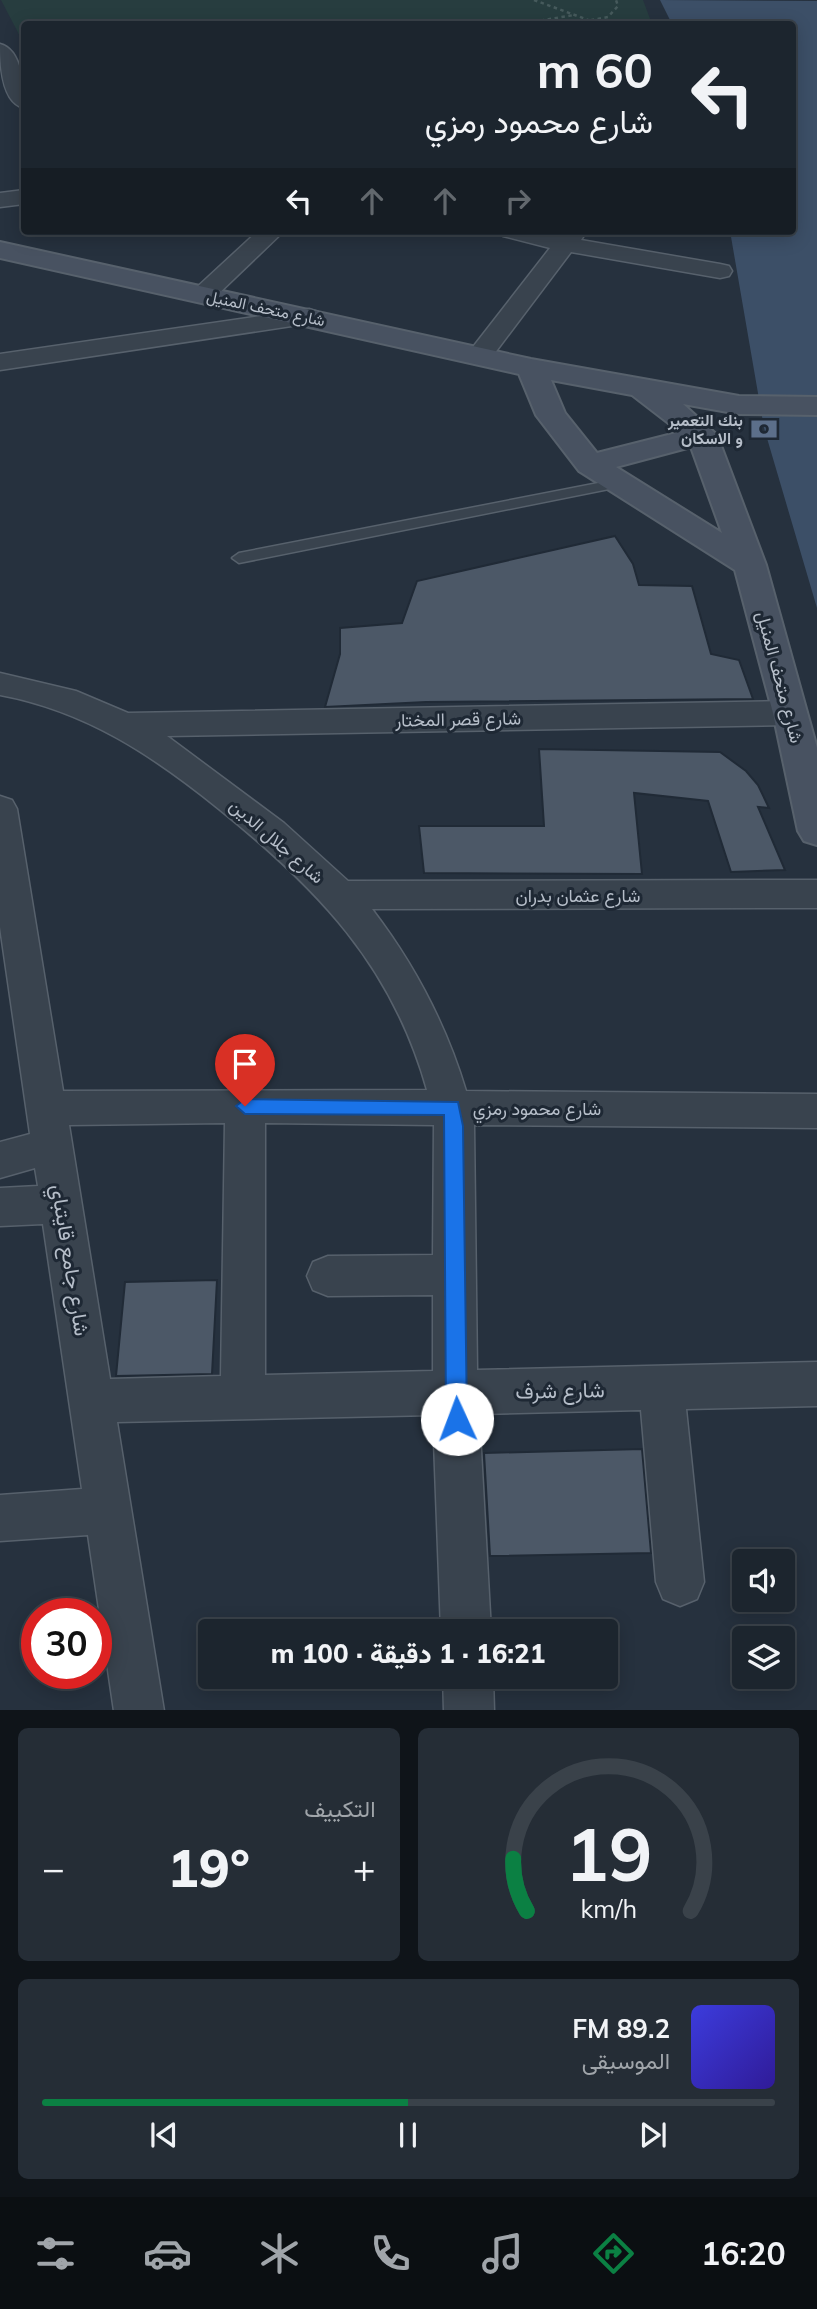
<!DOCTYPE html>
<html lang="ar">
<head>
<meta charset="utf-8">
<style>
	:root { --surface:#1c252e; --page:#252d36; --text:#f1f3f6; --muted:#a0a5aa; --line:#3a424a; --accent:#0b8043 }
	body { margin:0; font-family:Mulish,Vazirmatn,sans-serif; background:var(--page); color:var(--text); direction:rtl; height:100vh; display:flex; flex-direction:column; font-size:26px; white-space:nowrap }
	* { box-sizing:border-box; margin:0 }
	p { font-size:23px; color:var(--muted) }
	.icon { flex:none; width:38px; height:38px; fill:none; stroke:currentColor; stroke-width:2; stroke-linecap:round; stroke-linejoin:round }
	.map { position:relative; height:1710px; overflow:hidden; direction:ltr }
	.side { display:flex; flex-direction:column; gap:18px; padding:18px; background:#0f1419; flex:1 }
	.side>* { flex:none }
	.hud { position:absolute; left:21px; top:21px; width:775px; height:214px; border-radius:7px; box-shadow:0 4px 18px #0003,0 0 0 2px var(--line); direction:rtl; background:#1c252e; color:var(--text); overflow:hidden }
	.controls { position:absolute; left:732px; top:1549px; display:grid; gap:14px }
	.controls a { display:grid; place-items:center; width:63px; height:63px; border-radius:7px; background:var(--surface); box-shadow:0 4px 18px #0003,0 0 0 2px var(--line); font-size:35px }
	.speed { position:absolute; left:21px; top:1598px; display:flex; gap:14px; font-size:35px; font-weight:700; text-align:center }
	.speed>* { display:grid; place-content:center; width:91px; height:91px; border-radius:50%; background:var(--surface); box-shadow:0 4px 18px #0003,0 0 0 2px var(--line); line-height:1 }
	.speed .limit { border:10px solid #d22; background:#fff; color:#111 }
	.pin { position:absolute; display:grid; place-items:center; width:60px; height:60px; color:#fff; margin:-72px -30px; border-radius:50% 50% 50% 0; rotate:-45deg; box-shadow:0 0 7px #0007 }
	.pin .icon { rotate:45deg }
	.me { position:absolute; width:77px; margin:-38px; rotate:358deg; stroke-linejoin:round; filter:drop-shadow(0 0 5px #0008) }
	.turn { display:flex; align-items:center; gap:24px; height:147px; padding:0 28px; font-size:32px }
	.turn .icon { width:91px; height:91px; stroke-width:2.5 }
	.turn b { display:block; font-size:49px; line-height:60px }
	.lanes { display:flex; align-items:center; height:66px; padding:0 28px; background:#0003; justify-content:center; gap:35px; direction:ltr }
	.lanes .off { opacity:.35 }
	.big { font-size:52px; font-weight:800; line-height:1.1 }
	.side .card { flex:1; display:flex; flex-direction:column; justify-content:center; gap:10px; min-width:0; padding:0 24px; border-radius:10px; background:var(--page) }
	.side .dial { align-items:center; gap:0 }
	.dial svg { height:182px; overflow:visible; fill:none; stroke:var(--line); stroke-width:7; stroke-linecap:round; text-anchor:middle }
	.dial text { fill:var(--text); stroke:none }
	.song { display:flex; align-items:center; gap:21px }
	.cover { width:84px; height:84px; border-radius:10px; background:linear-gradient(135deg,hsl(240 70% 55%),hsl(250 70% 35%)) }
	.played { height:7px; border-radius:4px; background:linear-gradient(90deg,var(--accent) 50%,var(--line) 50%) }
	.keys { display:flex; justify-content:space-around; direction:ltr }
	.heat { display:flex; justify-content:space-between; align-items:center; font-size:38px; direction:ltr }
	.side .tiles { flex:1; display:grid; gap:18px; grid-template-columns:1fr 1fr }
	.card:last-child { grid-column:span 2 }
	.trip { position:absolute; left:198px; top:1619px; width:420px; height:70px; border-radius:7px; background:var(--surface); box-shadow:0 4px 18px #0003,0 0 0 2px var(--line); font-weight:800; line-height:70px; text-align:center; direction:rtl }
	.dock { display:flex; height:112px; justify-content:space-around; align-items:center; background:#0b0f12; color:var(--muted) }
	.dock .icon { width:49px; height:49px }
	.dock .selected { color:var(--accent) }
	.dock b { font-size:32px; color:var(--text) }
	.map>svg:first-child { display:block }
</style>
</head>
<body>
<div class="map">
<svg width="817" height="1711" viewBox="0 0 817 1711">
	<rect width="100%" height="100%" fill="#26313e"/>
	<path fill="#273d3f" d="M 1,0 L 643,0 L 652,24 L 24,24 L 24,44 Z"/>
	<path fill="#3c4f67" d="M 660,0 L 817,1 L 817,608 L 764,428 L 730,231 L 793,231 L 793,24 L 672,24 Z"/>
	<g fill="#4c5867" stroke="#202a36" stroke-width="2">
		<path d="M 615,536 L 633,564 L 639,585 L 692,586 L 711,654 L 739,660 L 753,699 L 426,702 L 325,707 L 340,654 L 340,628 L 402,623 L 417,581 Z"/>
		<path d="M 539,749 L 720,752 L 746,771 L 758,785 L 769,808 L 758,807 L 785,870 L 731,872 L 708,801 L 634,793 L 642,874 L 424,873 L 419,826 L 544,826 Z"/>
		<path d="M 217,1280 L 212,1374 L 116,1376 L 125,1282 Z"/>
		<path d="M 642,1449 L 651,1553 L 490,1556 L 484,1453 Z"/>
	</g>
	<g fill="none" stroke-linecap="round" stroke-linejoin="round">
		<g stroke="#57616c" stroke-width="3">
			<path id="lane" d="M 619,479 L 626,483 L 624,486 L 239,563 L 232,558 L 239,553 Z"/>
		</g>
		<g stroke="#57616c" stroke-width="3">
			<g id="street">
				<path d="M 0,44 C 23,50 24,89 24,108 C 1,103 0,63 0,44 Z"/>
				<path d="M 24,190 L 24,204 L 0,207 L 0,193 Z"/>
				<path d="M 258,231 L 284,231 L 213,299 L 195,299 L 192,294 L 195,289 Z"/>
				<path d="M 499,231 L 541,231 L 559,235 L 563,231 L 587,231 L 581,240 L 720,264 L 729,266 L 732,271 L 729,276 L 720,278 L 571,252 L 488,362 L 470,362 L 466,356 L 550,248 L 503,236 Z"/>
				<path d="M 309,309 L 318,312 L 322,317 L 318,322 L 0,370 L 0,354 Z"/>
				<path d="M 0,673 L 76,691 L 128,713 L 791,701 L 802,705 L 807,713 L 802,721 L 791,725 L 167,736 L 284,823 L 348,881 L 817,880 L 817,908 L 372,909 C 414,964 446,1024 466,1091 L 817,1094 L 817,1128 L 474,1125 L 477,1370 L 817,1362 L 817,1406 L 686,1409 L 704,1582 L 697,1599 L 680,1606 L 663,1599 L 656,1582 L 641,1410 L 479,1414 L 491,1631 L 441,1631 L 433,1415 L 117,1422 L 164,1711 L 114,1711 L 88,1535 L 0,1541 L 0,1495 L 82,1489 L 43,1224 L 0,1226 L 0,1188 L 38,1186 L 35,1168 L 0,1178 L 0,1142 L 30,1134 L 0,927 L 0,796 L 12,800 L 17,809 L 63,1091 L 427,1090 C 392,965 318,889 219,809 C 152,755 86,711 0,695 ZM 225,1123 L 221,1376 L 110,1379 L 69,1125 ZM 265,1123 L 434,1125 L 433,1255 L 328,1256 L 313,1262 L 307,1276 L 313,1290 L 328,1296 L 433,1295 L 433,1371 L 265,1375 Z"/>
				<path d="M 443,1676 L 493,1676 L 494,1711 L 444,1711 Z"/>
			</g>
		</g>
		<g stroke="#57616c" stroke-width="4">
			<path id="secondary" d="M 0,242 L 531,359 L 739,396 L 817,397 L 817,415 L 739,414 L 683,404 L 717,435 L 766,565 L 817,748 L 817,845 L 804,841 L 798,831 L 773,713 L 735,570 L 579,471 L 536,415 L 519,374 L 0,258 ZM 551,380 L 632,395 L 680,432 L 597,453 L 565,413 ZM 691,447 L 722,533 L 616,467 Z"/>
		</g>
		<g stroke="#465a5c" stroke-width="2.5" stroke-dasharray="3.5 3.5" stroke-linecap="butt">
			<path d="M 534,0 L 591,21"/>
			<path d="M 520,24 L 574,15"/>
			<path d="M 570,24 L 608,17 L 618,6 L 616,0"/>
		</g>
		<use href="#lane" fill="#39434e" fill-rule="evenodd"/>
		<use href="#street" fill="#39434e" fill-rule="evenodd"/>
		<use href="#secondary" fill="#485261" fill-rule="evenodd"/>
	</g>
	<path fill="#1a73e8" stroke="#114b97" stroke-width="2" d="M 245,1099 L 458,1102 L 463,1126 L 467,1419 L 464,1426 L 457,1429 L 449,1426 L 446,1419 L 444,1115 L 245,1114 L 236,1106 Z"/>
	<defs>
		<g id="bank-bare" transform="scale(2.1)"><path d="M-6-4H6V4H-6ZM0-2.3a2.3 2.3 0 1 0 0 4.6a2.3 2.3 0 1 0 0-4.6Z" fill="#5c6f8a" stroke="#1e2834" stroke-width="2.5" paint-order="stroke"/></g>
	</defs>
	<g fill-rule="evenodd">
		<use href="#bank-bare" x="764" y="429"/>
	</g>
	<g text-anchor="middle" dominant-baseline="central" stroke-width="6" stroke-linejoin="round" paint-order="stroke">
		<g font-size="16" fill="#b6bec9" stroke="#1e2834">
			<text transform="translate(266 308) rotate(12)">شارع متحف المنيل</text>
		</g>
		<g font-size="16" font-weight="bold" fill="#b6bec9" stroke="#1e2834" text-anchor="end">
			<text x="743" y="420">بنك التعمير<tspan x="743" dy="18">و الاسكان</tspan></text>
		</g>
		<g font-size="18" fill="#b6bec9" stroke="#1e2834">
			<text transform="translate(780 677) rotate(75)">شارع متحف المنيل</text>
			<text transform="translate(458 719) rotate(-1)">شارع قصر المختار</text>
			<text transform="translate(277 841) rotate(41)">شارع جلال الدين</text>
			<text x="578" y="895">شارع عثمان بدران</text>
			<text x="537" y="1108">شارع محمود رمزي</text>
		</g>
		<g font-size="21" fill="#b6bec9" stroke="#1e2834">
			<text transform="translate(71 1260) rotate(81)">شارع جامع قايتباي</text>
			<text transform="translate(560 1390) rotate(-1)">شارع شرف</text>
		</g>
	</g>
</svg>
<div class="controls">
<a><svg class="icon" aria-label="sound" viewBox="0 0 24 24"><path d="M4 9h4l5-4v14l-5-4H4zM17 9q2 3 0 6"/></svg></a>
<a><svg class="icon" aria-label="layers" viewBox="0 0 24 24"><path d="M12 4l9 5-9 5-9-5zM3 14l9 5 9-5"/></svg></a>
</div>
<div class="speed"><div class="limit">30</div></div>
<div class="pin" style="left:245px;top:1106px;background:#d93025"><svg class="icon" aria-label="arrive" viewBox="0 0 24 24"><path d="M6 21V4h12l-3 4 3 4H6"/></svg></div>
<svg class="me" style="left:457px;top:1419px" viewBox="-20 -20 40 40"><circle r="19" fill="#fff"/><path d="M0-13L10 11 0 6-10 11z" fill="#1a73e8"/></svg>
<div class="trip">16:21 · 1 دقيقة · 100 m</div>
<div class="hud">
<div class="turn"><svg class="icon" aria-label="left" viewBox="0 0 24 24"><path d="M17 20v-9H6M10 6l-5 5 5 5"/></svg><div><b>60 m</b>شارع محمود رمزي</div></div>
<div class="lanes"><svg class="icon" aria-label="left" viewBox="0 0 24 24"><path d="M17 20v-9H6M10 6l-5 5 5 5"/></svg><svg class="icon off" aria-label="ahead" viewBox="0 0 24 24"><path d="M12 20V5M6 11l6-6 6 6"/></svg><svg class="icon off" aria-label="ahead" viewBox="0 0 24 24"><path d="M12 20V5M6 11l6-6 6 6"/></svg><svg class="icon off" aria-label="right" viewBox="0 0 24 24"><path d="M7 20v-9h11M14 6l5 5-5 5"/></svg></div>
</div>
</div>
<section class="side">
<div class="tiles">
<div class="card dial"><svg viewBox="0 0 100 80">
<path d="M14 69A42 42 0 1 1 86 69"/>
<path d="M14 69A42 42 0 0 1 8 46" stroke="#0b8043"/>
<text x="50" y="56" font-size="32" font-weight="700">19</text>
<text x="50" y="72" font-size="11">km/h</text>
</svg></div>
<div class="card"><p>التكييف</p>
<div class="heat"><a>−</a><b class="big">19°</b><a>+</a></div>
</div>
<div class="card">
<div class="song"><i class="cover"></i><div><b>89.2 FM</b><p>الموسيقى</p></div></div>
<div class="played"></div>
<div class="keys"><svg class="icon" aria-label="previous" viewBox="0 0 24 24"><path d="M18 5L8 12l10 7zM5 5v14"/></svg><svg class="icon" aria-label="pause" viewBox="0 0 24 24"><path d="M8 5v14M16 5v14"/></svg><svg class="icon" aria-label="next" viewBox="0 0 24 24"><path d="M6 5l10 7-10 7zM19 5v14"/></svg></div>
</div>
</div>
</section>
<nav class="dock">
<b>16:20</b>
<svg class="icon selected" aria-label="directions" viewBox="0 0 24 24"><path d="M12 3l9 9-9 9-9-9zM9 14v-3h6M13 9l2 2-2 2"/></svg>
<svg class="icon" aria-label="music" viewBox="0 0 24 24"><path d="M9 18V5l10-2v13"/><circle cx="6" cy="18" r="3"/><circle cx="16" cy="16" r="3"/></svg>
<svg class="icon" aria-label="phone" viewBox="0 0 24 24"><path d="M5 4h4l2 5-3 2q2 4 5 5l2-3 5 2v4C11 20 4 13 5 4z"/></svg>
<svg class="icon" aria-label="climate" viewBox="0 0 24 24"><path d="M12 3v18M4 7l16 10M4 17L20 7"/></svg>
<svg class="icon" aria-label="car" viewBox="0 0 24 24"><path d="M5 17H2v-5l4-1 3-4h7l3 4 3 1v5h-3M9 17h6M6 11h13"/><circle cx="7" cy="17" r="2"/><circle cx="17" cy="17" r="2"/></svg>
<svg class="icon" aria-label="filters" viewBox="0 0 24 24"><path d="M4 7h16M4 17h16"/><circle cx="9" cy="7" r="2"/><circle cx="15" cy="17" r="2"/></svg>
</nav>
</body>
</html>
